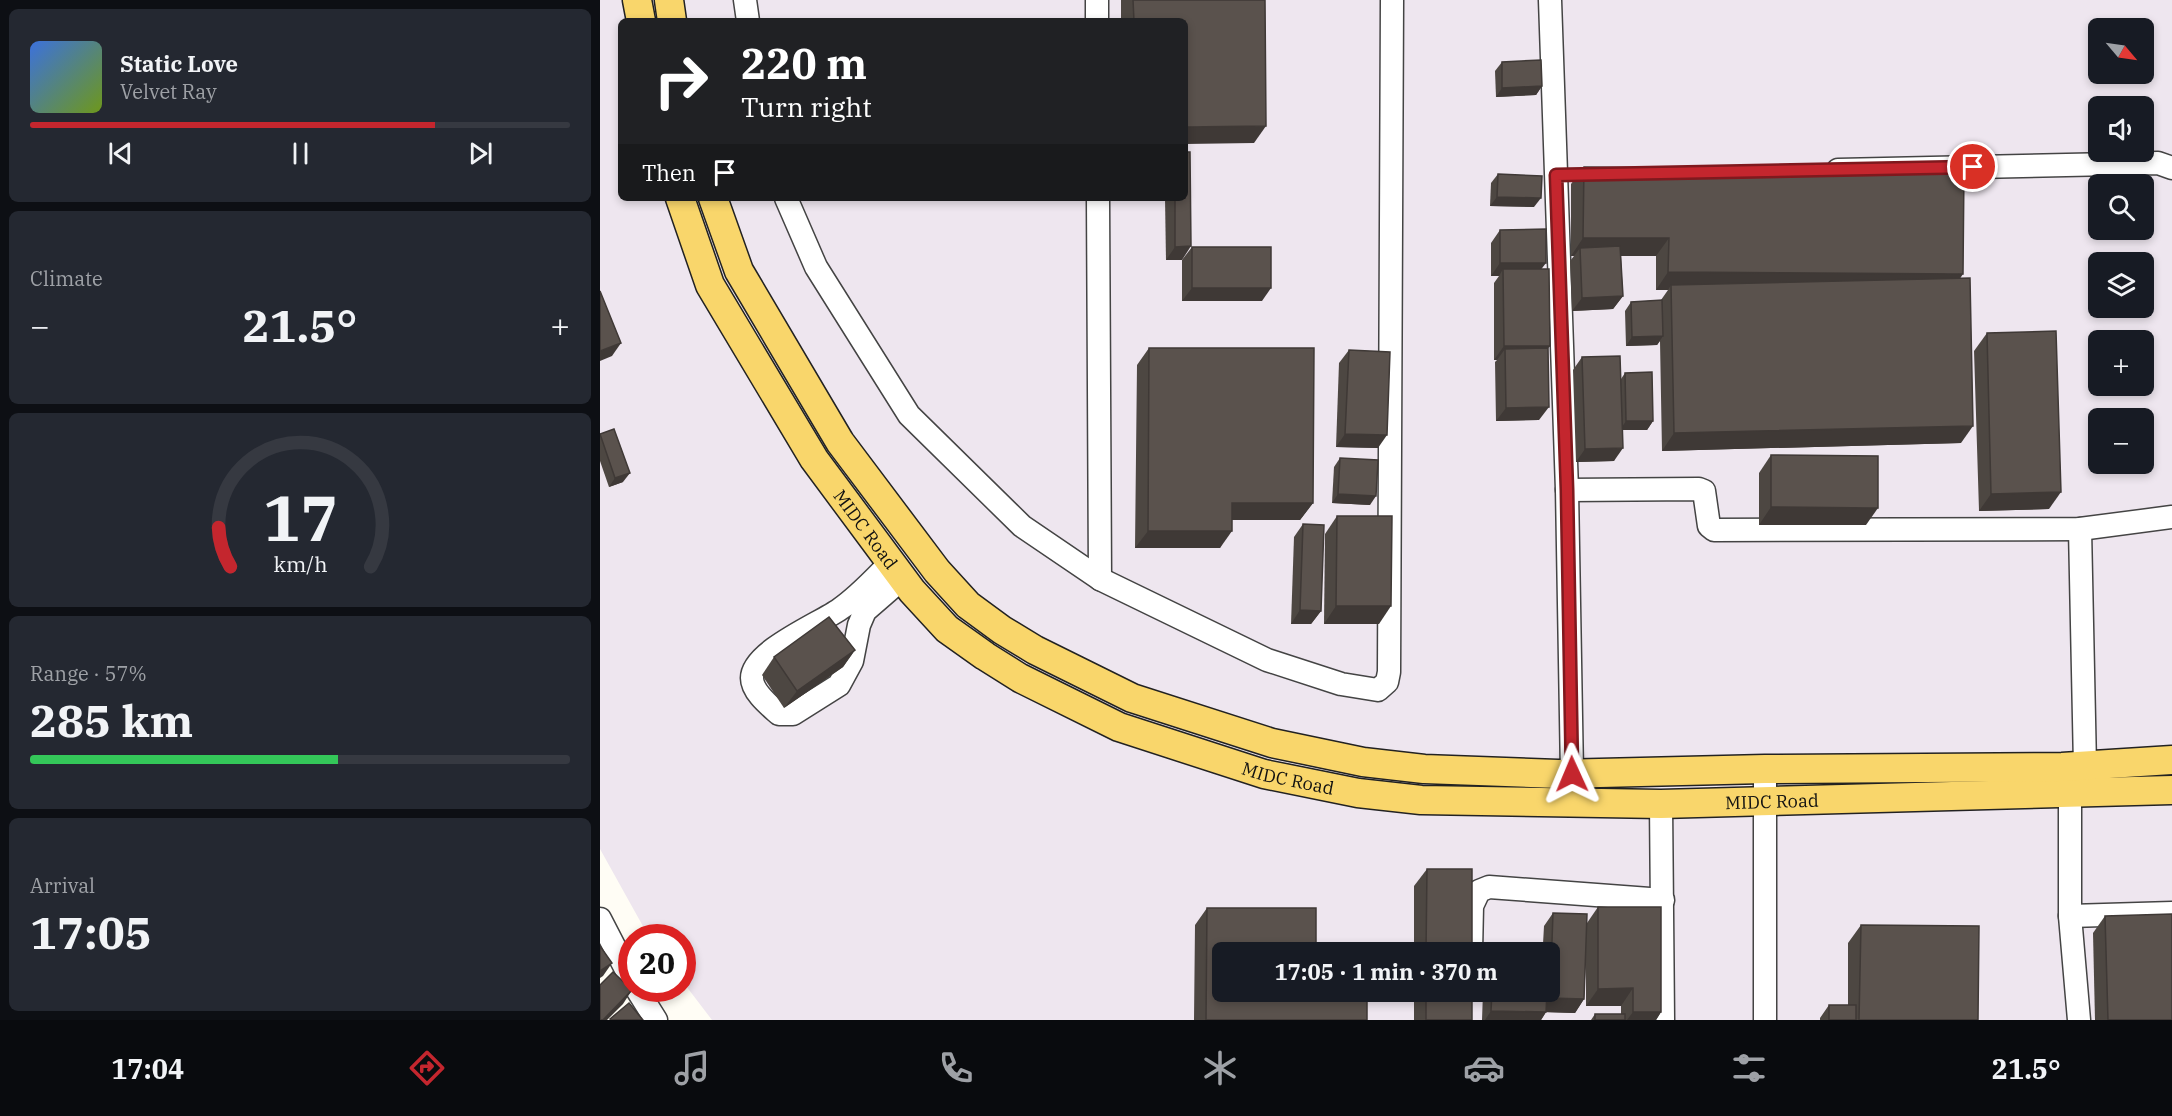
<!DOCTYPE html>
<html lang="en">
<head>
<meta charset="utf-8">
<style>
	:root { --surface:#171b24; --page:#242831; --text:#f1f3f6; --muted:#9ea1a6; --line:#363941; --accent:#c4262e }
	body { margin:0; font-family:"IBM Plex Serif",serif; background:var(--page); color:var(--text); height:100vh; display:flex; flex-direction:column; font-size:22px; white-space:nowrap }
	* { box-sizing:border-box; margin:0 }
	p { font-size:20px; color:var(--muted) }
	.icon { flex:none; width:33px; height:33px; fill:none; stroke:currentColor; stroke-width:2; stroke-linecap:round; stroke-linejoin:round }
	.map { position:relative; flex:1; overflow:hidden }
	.sheet { display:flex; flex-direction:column; gap:9px; padding:9px; background:#0d0f14; width:600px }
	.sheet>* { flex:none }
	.banner { position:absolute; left:18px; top:18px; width:570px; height:183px; border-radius:9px; box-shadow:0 3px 9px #0003; background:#202124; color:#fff; overflow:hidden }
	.needle { width:39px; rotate:119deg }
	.fabs { position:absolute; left:1488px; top:18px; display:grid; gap:12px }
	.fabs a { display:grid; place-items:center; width:66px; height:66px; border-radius:9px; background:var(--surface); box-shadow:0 3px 9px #0003; font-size:30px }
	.speed { position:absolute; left:18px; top:924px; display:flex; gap:12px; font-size:30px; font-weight:700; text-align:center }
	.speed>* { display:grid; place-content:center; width:78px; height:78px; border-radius:50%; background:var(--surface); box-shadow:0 3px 9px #0003; line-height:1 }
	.speed .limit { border:9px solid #d22; background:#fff; color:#111 }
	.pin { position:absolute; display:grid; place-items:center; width:51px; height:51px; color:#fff; margin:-26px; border:3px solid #fff; border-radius:50%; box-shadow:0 2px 6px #0007 }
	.me { position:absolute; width:66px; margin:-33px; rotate:359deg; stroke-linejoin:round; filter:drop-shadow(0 0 4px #0008) }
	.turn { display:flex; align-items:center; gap:21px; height:126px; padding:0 24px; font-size:27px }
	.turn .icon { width:78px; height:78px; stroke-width:2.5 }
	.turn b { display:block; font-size:42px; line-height:51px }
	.then { display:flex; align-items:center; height:57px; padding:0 24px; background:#0003; gap:12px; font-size:22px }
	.big { font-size:45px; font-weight:700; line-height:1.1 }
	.sheet .card { flex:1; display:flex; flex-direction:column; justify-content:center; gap:9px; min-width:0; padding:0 21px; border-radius:9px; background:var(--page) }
	.sheet .dial { align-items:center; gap:0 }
	.dial svg { height:156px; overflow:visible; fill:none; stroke:var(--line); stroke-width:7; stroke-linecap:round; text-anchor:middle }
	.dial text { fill:var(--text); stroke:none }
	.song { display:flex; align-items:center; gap:18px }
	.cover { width:72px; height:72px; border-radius:9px; background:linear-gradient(135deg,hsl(220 70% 55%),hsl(80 70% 35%)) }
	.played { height:6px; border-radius:3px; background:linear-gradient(90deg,var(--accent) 75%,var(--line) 75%) }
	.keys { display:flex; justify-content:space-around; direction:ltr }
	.heat { display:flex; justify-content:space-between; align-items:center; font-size:33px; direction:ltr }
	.charge { height:9px; border-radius:4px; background:linear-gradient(90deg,#34c759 57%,var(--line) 0) }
	.trip { position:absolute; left:612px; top:942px; width:348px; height:60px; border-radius:9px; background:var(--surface); box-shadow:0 3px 9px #0003; font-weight:700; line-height:60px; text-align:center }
	.dock { display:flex; height:96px; justify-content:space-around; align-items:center; background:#090b0e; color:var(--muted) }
	.dock .icon { width:42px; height:42px }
	.dock .selected { color:var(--accent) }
	.dock b { font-size:27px; color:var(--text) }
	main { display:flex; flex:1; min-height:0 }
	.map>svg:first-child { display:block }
</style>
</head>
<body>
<main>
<section class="sheet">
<div class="card">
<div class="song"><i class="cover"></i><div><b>Static Love</b><p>Velvet Ray</p></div></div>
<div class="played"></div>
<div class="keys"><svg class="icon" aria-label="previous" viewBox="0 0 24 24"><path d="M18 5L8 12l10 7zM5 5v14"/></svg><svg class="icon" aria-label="pause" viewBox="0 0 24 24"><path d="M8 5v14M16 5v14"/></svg><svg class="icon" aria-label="next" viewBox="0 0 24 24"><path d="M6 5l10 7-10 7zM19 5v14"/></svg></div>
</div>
<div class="card"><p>Climate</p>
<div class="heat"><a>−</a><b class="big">21.5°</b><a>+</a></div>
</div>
<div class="card dial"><svg viewBox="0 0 100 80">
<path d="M14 69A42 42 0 1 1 86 69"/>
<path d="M14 69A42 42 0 0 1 8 49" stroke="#c4262e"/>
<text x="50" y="56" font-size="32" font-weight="700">17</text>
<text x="50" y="72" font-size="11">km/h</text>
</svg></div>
<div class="card"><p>Range · 57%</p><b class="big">285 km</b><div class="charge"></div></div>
<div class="card"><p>Arrival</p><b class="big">17:05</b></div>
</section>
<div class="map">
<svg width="1572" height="1020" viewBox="0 0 1572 1020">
	<rect width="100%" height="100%" fill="#fffdf5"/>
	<path fill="#eee6ef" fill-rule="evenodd" d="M 0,0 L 1572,0 L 1572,1020 L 112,1020 L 83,982 L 82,938 L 49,937 L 0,849 ZM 21,21 L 585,21 L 585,198 L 21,198 ZM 1498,28 L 1544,28 L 1544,74 L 1498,74 ZM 1498,106 L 1544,106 L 1544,152 L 1498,152 ZM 1498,184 L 1544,184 L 1544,230 L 1498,230 ZM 1498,262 L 1544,262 L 1544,308 L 1498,308 ZM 1498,340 L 1544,340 L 1544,386 L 1498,386 ZM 1498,418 L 1544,418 L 1544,464 L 1498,464 ZM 622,952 L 950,952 L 950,992 L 622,992 Z"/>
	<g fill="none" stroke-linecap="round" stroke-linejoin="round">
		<g stroke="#444" stroke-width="25">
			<g id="minor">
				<path d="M 145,0 L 148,21"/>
				<path d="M 497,0 L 497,21"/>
				<path d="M 950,0 L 967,490 L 972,774"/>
				<path d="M 1238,170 L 1558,163 L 1572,168"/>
				<path d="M 186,198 L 216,267 L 309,415 L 422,526 L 500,579 L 667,660 L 741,684 L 778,690 L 787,682 L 789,672 L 792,0"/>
				<path d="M 498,198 L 500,579"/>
				<path d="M 967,490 L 1099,489 L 1104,491 L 1109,526 L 1114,530 L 1480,529 L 1572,517"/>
				<path d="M 1480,529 L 1485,766"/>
				<path d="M 291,562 C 275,578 259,596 240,609 C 221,623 152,651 152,678 C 152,692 170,706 179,714 L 193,714 L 239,685 L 252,661 L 259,625 L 265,611 L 303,578"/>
				<path d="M 1165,769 L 1165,1020"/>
				<path d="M 1470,795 L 1470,916 L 1479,1020"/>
				<path d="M 1061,804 L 1063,1020"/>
				<path d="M 1470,916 L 1572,913"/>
				<path d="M 0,919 L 32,981"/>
				<path d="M 871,952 L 872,906 L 879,891 L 889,887 L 1063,900"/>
				<path d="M 36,988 L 56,1020"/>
			</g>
		</g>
		<g stroke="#222" stroke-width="31">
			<g id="major">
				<path d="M 37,0 L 41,21"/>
				<path d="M 69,0 L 72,21"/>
				<path id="s1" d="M 80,198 L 110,285 L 214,459 L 312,591 L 347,629 L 385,656 L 420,678 L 519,727 L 664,774 L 758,793 L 821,800 L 1061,804 L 1572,790"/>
				<path d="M 113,198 L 139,271 L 240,442 L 337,571 L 368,605 L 402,630 L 435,650 L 532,698 L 672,743 L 763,762 L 824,769 L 958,774 L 1165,769 L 1462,767 L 1572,760"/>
			</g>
		</g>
		<use href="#minor" stroke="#fff" stroke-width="22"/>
		<use href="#major" stroke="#f9d66b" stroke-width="28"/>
	</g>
	<g fill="#4d4742">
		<path d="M 521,0 L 665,0 L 654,143 L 585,21 L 521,21 Z"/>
		<path d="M 902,62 L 942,86 L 936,95 L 896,97 L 895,71 Z"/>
		<path d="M 984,167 L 1361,278 L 1361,443 L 1062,451 L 1060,341 L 1057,345 L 1026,346 L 1025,311 L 1031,302 L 1061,300 L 1068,290 L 1056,290 L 1056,256 L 1021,256 L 1023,296 L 1013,309 L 972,311 L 970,261 L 974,256 L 971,256 L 971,184 Z"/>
		<path d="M 898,174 L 934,207 L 890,206 L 891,183 Z"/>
		<path d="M 565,198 L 585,198 L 582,260 L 566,260 Z"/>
		<path d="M 900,230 L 941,269 L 948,348 L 939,420 L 896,421 L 895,362 L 897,360 L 894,360 L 894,283 L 899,276 L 891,276 L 891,243 Z"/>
		<path d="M 592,247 L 662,301 L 582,301 L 582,260 Z"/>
		<path d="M 1387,333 L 1449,509 L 1379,511 L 1374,351 Z"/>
		<path d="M 549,348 L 713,503 L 700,520 L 632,520 L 620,548 L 535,548 L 537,365 Z"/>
		<path d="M 749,350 L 778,448 L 736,447 L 739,363 Z"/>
		<path d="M 982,357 L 1021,379 L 1025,373 L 1053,421 L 1047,430 L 1022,430 L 1014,461 L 976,462 L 973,370 Z"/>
		<path d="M 0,434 L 23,482 L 9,487 L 0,461 Z"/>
		<path d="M 1171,455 L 1266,525 L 1159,525 L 1159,473 Z"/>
		<path d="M 740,458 L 770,505 L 732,503 L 734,467 Z"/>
		<path d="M 737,516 L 779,624 L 724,624 L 725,534 Z"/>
		<path d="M 703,524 L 721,611 L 711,624 L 691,624 L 694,537 Z"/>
		<path d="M 255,650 L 243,667 L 184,708 L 162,675 L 174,657 Z"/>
		<path d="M 827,869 L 872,952 L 814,952 L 814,886 Z"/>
		<path d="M 998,907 L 1061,1012 L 1056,1020 L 991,1020 L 995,1014 L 1021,1014 L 1021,1006 L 986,1006 L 986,963 L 984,999 L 975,1013 L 946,1012 L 941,1020 L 882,1020 L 883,992 L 950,992 L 950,952 L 886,952 L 893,943 L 943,944 L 944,926 L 953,913 L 987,923 Z"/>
		<path d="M 607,908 L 716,992 L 767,1020 L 594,1020 L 595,925 Z"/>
		<path d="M 1505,916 L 1572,1020 L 1495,1020 L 1493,933 Z"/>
		<path d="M 1261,925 L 1378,1020 L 1220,1020 L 1220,1018 L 1229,1005 L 1248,1005 L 1248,943 Z"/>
		<rect x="814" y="992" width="58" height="28"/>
	</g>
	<g fill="#3f3936">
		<path d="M 942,86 L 936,95 L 896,97 L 902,88 Z"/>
		<path d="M 666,126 L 654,143 L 585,144 L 585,127 Z"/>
		<path d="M 897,197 L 941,198 L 934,207 L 890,206 Z"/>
		<path d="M 983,238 L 1069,238 L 1056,256 L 980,256 L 980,248 L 974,256 L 971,256 Z"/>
		<path d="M 591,246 L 582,260 L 566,260 L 575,247 Z"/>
		<path d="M 900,263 L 946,263 L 936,276 L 903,269 L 899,276 L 891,276 Z"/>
		<path d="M 1068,272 L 1363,274 L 1351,292 L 1071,285 L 1068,290 L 1056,290 Z"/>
		<path d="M 592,288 L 671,288 L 662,301 L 582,301 Z"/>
		<path d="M 1023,296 L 1013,309 L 972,311 L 982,298 Z"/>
		<path d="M 1063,336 L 1057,345 L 1026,346 L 1032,337 Z"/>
		<path d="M 21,343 L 12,356 L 0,361 L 0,351 Z"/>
		<path d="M 904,346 L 950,346 L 940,359 L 905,349 L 897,360 L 894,360 Z"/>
		<path d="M 949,407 L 939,420 L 896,421 L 906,408 Z"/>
		<path d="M 1026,421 L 1053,421 L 1047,430 L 1020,430 Z"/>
		<path d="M 1373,426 L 1361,443 L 1062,451 L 1074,433 Z"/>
		<path d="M 745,434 L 787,435 L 778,448 L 736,447 Z"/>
		<path d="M 1023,448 L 1014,461 L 976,462 L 985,449 Z"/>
		<path d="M 30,473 L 23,482 L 9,487 L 15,478 Z"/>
		<path d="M 1461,492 L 1449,509 L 1379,511 L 1391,494 Z"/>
		<path d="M 738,494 L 776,496 L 770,505 L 732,503 Z"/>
		<path d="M 632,503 L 713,503 L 700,520 L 620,520 Z"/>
		<path d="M 1171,507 L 1278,508 L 1266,525 L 1159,525 Z"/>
		<path d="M 548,531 L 632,531 L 620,548 L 535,548 Z"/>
		<path d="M 736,606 L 791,606 L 779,624 L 724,624 Z"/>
		<path d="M 700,610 L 721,611 L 711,624 L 691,624 Z"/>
		<path d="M 255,650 L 243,667 L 184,708 L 197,691 Z"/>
		<path d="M 12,963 L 3,976 L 0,978 L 0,971 Z"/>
		<path d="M 1033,988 L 1021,1006 L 986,1006 L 998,989 Z"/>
		<path d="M 32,990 L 23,1004 L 7,1020 L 3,1020 Z"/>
		<path d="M 950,998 L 984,999 L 975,1013 L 941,1012 Z"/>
		<path d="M 891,1011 L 946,1012 L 941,1020 L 885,1020 Z"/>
		<path d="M 1033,1012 L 1061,1012 L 1056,1020 L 1027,1020 Z"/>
	</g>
	<g fill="#5a524d" stroke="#3f3936" stroke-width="1.5">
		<path d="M 533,0 L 665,0 L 666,126 L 585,127 L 585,21 L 534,21 Z"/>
		<path d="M 941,60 L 942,86 L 902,88 L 902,62 Z"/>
		<path d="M 585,152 L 590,152 L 591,246 L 575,247 L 575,198 L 585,198 Z"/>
		<path d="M 984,167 L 1364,170 L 1363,274 L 1068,272 L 1069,238 L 983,238 Z"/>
		<path d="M 898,174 L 942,176 L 941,198 L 897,197 Z"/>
		<path d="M 946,229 L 946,263 L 900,263 L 900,230 Z"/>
		<path d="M 1020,246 L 1023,296 L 982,298 L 980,248 Z"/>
		<rect x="592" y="247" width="79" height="41"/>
		<path d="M 903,269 L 949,269 L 950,346 L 904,346 Z"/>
		<path d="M 1370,278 L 1373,426 L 1074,433 L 1071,285 Z"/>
		<path d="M 0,291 L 21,343 L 0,351 Z"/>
		<path d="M 1062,300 L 1063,336 L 1032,337 L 1031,302 Z"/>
		<path d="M 1456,331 L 1461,492 L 1391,494 L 1387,333 Z"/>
		<path d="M 549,348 L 714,348 L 713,503 L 632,503 L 632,531 L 548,531 Z"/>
		<path d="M 948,348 L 949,407 L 906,408 L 905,349 Z"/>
		<path d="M 749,350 L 790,352 L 787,435 L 745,434 Z"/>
		<path d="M 1020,356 L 1023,448 L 985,449 L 982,357 Z"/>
		<path d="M 1052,372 L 1053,421 L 1026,421 L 1025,373 Z"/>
		<path d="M 14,429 L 30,473 L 15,478 L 0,434 Z"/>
		<path d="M 1171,455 L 1278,456 L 1278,508 L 1171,507 Z"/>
		<path d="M 740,458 L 778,460 L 776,496 L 738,494 Z"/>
		<path d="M 737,516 L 792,516 L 791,606 L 736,606 Z"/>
		<path d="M 703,524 L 724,525 L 721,611 L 700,610 Z"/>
		<path d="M 229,617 L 255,650 L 197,691 L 174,657 Z"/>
		<path d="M 827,869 L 872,869 L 872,952 L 826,952 Z"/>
		<path d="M 998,907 L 1061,907 L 1061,1012 L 1033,1012 L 1033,988 L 998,989 Z"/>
		<path d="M 607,908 L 716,908 L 716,952 L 622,952 L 622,992 L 767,992 L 767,1020 L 606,1020 Z"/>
		<path d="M 953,913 L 987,914 L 984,999 L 950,998 Z"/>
		<path d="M 1572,914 L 1572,1020 L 1508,1020 L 1505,916 Z"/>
		<path d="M 1261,925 L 1379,926 L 1378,1020 L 1259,1020 Z"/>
		<path d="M 893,943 L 948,944 L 948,952 L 893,952 Z"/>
		<path d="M 0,946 L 12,963 L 0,971 Z"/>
		<path d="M 13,972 L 32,990 L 3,1020 L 0,1020 L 0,985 Z"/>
		<rect x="826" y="992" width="46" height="28"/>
		<path d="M 892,992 L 947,992 L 946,1012 L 891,1011 Z"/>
		<path d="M 29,1003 L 43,1020 L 11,1020 L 10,1019 Z"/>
		<rect x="1229" y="1005" width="27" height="15"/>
		<rect x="995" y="1014" width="30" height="6"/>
	</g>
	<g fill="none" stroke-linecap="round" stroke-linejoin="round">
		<g stroke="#7f191e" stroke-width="15">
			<path id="route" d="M 972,774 L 967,490 L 956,175 L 1373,167"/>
		</g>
		<use href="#route" stroke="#c4262e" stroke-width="10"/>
	</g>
	<g text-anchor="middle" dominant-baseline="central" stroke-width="6" stroke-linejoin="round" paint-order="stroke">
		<g font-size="18" fill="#111" stroke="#fff">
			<text stroke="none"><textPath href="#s1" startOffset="382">MIDC Road</textPath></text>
			<text stroke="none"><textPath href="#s1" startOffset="886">MIDC Road</textPath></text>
			<text stroke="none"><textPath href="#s1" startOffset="1372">MIDC Road</textPath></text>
		</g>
	</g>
</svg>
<div class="fabs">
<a><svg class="needle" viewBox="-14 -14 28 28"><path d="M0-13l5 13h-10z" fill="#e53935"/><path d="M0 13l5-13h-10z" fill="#9ea1a6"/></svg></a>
<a><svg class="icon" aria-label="sound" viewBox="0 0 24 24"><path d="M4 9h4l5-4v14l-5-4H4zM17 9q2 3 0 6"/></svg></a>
<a><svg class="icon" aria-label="search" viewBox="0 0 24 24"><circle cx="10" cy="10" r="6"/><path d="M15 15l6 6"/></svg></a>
<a><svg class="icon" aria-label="layers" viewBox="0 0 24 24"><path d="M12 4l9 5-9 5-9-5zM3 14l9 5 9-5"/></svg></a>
<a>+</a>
<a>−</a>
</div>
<div class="speed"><div class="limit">20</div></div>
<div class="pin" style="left:1373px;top:167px;background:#d93025"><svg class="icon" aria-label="arrive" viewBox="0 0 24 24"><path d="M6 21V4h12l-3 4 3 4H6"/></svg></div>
<svg class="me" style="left:972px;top:774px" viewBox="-20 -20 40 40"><path d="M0-17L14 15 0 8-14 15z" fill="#c4262e" stroke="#fff" stroke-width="4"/></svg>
<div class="trip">17:05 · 1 min · 370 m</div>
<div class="banner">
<div class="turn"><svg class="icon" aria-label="right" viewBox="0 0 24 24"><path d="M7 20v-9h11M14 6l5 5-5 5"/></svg><div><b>220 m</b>Turn right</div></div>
<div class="then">Then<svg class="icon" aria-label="arrive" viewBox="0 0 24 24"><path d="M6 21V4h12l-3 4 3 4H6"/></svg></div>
</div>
</div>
</main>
<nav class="dock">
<b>17:04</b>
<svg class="icon selected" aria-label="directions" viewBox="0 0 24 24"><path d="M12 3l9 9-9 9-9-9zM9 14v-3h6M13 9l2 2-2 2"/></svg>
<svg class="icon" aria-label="music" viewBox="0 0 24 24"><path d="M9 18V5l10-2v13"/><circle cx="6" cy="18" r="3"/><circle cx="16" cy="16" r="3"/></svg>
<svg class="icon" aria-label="phone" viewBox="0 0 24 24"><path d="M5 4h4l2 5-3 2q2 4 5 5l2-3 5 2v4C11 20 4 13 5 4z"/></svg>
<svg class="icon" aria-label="climate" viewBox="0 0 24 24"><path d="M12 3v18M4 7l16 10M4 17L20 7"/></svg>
<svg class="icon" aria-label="car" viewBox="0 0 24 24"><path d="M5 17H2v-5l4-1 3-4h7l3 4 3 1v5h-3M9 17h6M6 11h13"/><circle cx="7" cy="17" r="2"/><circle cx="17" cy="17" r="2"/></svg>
<svg class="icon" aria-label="filters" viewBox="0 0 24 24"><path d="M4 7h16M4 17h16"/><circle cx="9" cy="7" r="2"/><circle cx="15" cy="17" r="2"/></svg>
<b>21.5°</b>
</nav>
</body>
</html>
